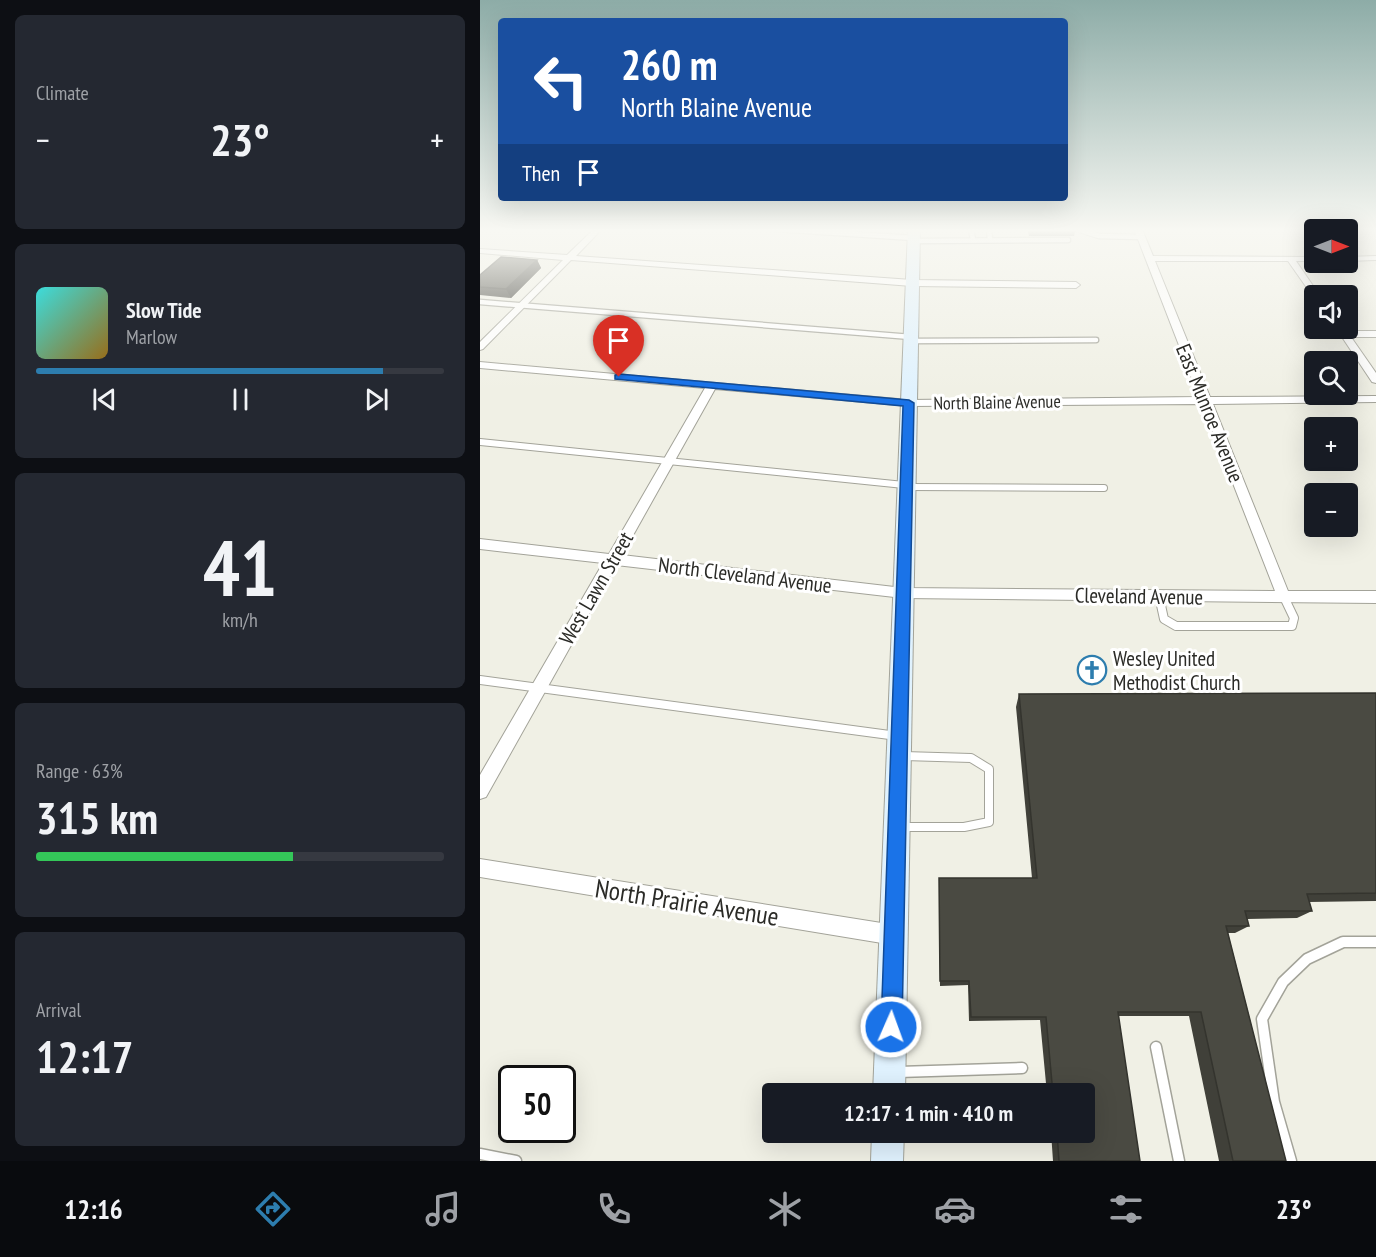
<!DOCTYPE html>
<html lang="en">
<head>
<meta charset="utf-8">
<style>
	:root { --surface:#171b24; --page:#242831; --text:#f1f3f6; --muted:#9ea1a6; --line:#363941; --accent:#2d7dae }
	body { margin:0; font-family:"PT Sans Narrow",sans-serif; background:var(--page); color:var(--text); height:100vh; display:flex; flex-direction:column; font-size:22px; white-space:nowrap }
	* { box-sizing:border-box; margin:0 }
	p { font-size:20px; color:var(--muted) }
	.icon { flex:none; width:33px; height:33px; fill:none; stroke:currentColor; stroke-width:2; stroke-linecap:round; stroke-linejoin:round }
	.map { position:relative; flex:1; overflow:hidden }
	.sheet { display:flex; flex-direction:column; gap:15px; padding:15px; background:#0d0f14; width:480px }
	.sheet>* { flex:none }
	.hud { position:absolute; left:18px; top:18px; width:570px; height:183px; border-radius:6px; box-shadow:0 6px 24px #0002; background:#1a4fa0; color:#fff; overflow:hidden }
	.needle { width:39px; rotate:90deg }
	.buttons { position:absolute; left:824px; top:219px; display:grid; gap:12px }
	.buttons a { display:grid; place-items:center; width:54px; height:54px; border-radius:6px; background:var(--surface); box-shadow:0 6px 24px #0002; font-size:30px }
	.speed { position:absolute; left:18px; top:1065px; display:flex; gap:12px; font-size:30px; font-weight:700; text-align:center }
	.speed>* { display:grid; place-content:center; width:78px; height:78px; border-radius:50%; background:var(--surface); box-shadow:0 6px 24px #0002; line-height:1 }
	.speed .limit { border:3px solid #111; border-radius:9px; background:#fff; color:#111 }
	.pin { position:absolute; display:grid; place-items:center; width:51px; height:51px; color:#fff; margin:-62px -26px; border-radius:50% 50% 50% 0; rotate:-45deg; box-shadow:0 0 6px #0007 }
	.pin .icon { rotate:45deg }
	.me { position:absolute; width:66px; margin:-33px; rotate:2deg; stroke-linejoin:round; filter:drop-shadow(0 0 4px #0008) }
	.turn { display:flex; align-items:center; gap:21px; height:126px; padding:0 24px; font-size:27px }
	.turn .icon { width:78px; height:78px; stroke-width:2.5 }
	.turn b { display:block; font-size:42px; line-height:51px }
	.then { display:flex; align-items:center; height:57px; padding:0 24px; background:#0003; gap:12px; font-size:22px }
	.big { font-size:45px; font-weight:700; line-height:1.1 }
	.sheet .card { flex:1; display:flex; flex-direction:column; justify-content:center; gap:9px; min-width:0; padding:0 21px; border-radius:9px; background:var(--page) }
	.sheet .dial { align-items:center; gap:0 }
	.dial b { font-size:78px; line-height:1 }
	.song { display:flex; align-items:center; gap:18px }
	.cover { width:72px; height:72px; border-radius:9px; background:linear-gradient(135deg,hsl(180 70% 55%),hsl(40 70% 35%)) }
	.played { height:6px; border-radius:3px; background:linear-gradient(90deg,var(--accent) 85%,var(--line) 85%) }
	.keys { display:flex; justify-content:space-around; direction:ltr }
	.heat { display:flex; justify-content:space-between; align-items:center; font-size:33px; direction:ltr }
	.charge { height:9px; border-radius:4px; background:linear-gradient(90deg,#34c759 63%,var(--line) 0) }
	.trip { position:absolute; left:282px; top:1083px; width:333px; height:60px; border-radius:6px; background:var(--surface); box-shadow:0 6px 24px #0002; font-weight:700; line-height:60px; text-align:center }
	.menu { display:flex; height:96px; justify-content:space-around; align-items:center; background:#090b0e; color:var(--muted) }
	.menu .icon { width:42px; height:42px }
	.menu .selected { color:var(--accent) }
	.menu b { font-size:27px; color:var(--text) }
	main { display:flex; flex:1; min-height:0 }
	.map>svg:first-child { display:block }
</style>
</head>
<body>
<main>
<section class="sheet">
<div class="card"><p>Climate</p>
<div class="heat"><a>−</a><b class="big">23°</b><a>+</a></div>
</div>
<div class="card">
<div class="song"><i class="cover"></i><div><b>Slow Tide</b><p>Marlow</p></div></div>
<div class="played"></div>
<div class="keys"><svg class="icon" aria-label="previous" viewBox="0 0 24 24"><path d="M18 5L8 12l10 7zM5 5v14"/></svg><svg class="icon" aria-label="pause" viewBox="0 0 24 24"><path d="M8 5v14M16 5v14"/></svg><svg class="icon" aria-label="next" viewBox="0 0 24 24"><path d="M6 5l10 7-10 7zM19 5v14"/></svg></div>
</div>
<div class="card dial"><b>41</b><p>km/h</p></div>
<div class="card"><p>Range · 63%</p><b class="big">315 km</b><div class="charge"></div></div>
<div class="card"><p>Arrival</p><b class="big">12:17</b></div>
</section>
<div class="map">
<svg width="896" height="1161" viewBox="0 0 896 1161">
	<rect width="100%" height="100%" fill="#f0f0e5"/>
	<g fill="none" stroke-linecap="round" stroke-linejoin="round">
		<g stroke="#a3a399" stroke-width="7">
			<g id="lane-far3">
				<path d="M 296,229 L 434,238"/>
				<path d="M 491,229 L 493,240"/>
				<path d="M 509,229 L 510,240"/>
				<path d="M 597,229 L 619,236 L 661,237"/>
				<path d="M 434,241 L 588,240"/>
				<path d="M 0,302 L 431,337"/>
				<path d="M 431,341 L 616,340"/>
			</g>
		</g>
		<g stroke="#a3a399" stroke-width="8">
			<g id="lane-far2">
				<path d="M 0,442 L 424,485"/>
				<path d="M 429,487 L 624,488"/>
			</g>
		</g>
		<g stroke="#a3a399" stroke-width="10">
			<g id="lane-far1">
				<path d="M 679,596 L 684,619 L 696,626 L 812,626 L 814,618 L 804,597"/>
				<path d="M 0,680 L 417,736"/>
				<path d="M 422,827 L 484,827 L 509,822 L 509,769 L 491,758 L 424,756"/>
			</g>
		</g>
		<g stroke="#a3a399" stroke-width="13">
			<g id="lane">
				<path d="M 676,1047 L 699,1161"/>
				<path d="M 419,1072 L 542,1068"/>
				<path d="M 0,1154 L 36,1161"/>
				<path d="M 811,1161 L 794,1102 L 782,1019 L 803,982 L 827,959 L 863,942 L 896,942"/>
			</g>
		</g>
		<g stroke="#a3a399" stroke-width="2">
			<g id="street">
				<path d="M 114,229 L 122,229 L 96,256 L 432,280 L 596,282 L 600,285 L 596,288 L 432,286 L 91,260 L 3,349 L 0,350 L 0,342 L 83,260 L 0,253 L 0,249 L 87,255 Z"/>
				<path d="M 654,229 L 662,229 L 673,256 L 834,257 L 834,261 L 816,261 L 840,296 L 834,296 L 834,298 L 808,261 L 675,261 L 730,397 L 896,396 L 896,402 L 733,404 L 808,591 L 896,591 L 896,603 L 423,598 L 136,565 L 6,797 L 0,799 L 0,775 L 123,563 L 0,549 L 0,539 L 129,554 L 225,388 L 0,368 L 0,362 L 429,400 L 719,397 ZM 235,389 L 429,406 L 722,404 L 795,591 L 423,588 L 142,555 Z"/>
				<path d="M 896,256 L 896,260 L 867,261 L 867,257 Z"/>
				<path d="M 856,328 L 865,328 L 867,331 L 896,331 L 896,337 L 871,337 L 896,373 L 896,383 L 892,382 Z"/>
				<path d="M 0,859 L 414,925 L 421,928 L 424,935 L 421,942 L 414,945 L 0,877 Z"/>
			</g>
		</g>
		<g stroke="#a3a399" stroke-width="2">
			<g id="secondary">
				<path d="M 428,229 L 440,229 L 425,1094 L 393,1094 Z"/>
				<path d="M 392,1132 L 424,1132 L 423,1161 L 391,1161 Z"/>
			</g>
		</g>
		<use href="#lane-far3" stroke="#fff" stroke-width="4.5"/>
		<use href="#lane-far2" stroke="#fff" stroke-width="6"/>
		<use href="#lane-far1" stroke="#fff" stroke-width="8"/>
		<use href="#lane" stroke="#fff" stroke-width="10"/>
		<use href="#street" fill="#fff" fill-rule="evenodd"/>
		<use href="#secondary" fill="#e0f2fe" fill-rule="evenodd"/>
	</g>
	<g fill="#404039">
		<path d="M 547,229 L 596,229 L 594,236 L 549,236 Z"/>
		<path d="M 57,260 L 61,268 L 31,298 L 0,295 L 0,275 Z"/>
		<path d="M 896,693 L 896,901 L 829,902 L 832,911 L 817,918 L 767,919 L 769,926 L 755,933 L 748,933 L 806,1161 L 739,1161 L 709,1016 L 638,1016 L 660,1161 L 573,1161 L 571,1132 L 604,1132 L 604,1094 L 567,1094 L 560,1020 L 489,1021 L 488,985 L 460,986 L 459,878 L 552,878 L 536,707 L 539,694 Z"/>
	</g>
	<path fill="#34342e" d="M 57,260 L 61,268 L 31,298 L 26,289 Z"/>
	<g fill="#4a4a42" stroke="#34342e" stroke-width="1.5">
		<path d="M 21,257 L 57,260 L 26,289 L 0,287 L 0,275 Z"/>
		<path d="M 896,693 L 896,893 L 827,894 L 832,911 L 765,911 L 769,926 L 746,926 L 806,1161 L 753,1161 L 721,1012 L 638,1012 L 660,1161 L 579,1161 L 577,1132 L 604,1132 L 604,1094 L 573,1094 L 566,1017 L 491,1017 L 489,981 L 460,981 L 459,878 L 557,878 L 539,694 Z"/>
	</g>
	<linearGradient id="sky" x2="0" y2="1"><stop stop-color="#8daca7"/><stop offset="0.59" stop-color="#f8f8f3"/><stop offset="1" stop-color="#f8f8f3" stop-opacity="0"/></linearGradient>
	<rect width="896" height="391" fill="url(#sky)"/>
	<path fill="#1a73e8" stroke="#114b97" stroke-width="1.5" d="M 139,374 L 429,400 L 434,403 L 422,1027 L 419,1034 L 411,1037 L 404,1034 L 401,1027 L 423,406 L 135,379 L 135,375 Z"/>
	<defs>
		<g id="church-ring" transform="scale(1.5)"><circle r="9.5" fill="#fff" stroke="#2d7dae" stroke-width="1.5"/><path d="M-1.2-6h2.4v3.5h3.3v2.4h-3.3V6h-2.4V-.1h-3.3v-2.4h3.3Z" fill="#2d7dae"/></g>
	</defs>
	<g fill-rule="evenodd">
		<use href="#church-ring" x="612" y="670"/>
	</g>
	<g text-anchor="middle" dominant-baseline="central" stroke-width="6" stroke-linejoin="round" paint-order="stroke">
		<g font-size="18" fill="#2b2b27" stroke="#fff">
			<text transform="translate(517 402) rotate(-1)">North Blaine Avenue</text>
		</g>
		<g font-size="21" fill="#2b2b27" stroke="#fff">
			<text transform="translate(730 413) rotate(68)">East Munroe Avenue</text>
			<text transform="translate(265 575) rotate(7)">North Cleveland Avenue</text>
			<text transform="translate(116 588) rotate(-60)">West Lawn Street</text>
			<text transform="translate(659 596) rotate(1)">Cleveland Avenue</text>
		</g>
		<g font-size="21" fill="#2b2b27" stroke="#fff" text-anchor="start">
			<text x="633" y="658">Wesley United<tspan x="633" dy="24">Methodist Church</tspan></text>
		</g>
		<g font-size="26" fill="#2b2b27" stroke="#fff">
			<text transform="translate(207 902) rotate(9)">North Prairie Avenue</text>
		</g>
	</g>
</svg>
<div class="buttons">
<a><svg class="needle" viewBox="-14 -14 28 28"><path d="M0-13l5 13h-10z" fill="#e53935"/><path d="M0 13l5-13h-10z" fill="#9ea1a6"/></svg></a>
<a><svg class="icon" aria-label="sound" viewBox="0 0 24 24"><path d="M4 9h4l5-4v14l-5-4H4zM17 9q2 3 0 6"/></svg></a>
<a><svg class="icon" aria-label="search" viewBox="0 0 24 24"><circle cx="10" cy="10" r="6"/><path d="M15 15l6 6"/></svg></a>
<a>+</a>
<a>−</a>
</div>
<div class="speed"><div class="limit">50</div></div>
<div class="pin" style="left:139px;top:377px;background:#d93025"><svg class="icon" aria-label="arrive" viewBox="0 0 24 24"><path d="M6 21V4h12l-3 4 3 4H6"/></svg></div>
<svg class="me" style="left:411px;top:1027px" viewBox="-20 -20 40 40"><circle r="17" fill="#1a73e8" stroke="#fff" stroke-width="3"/><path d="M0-11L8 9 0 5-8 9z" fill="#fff"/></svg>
<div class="trip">12:17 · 1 min · 410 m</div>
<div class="hud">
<div class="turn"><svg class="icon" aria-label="left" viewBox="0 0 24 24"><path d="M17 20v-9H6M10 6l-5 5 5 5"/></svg><div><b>260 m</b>North Blaine Avenue</div></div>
<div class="then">Then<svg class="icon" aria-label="arrive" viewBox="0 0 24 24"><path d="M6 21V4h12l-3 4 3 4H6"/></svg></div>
</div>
</div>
</main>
<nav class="menu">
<b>12:16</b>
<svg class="icon selected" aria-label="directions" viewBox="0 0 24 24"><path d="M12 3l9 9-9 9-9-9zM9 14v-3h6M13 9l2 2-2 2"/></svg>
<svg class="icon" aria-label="music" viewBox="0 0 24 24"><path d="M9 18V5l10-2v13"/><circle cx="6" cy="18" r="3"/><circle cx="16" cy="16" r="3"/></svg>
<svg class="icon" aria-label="phone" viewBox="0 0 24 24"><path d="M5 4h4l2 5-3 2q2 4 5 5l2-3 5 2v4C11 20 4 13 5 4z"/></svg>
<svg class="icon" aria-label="climate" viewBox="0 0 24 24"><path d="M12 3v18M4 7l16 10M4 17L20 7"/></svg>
<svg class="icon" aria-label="car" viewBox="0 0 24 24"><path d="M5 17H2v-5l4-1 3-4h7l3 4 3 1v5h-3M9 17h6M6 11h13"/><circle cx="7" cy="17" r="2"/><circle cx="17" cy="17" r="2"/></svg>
<svg class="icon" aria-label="filters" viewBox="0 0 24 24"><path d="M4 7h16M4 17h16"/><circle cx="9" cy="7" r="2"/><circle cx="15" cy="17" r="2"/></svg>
<b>23°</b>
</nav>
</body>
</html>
